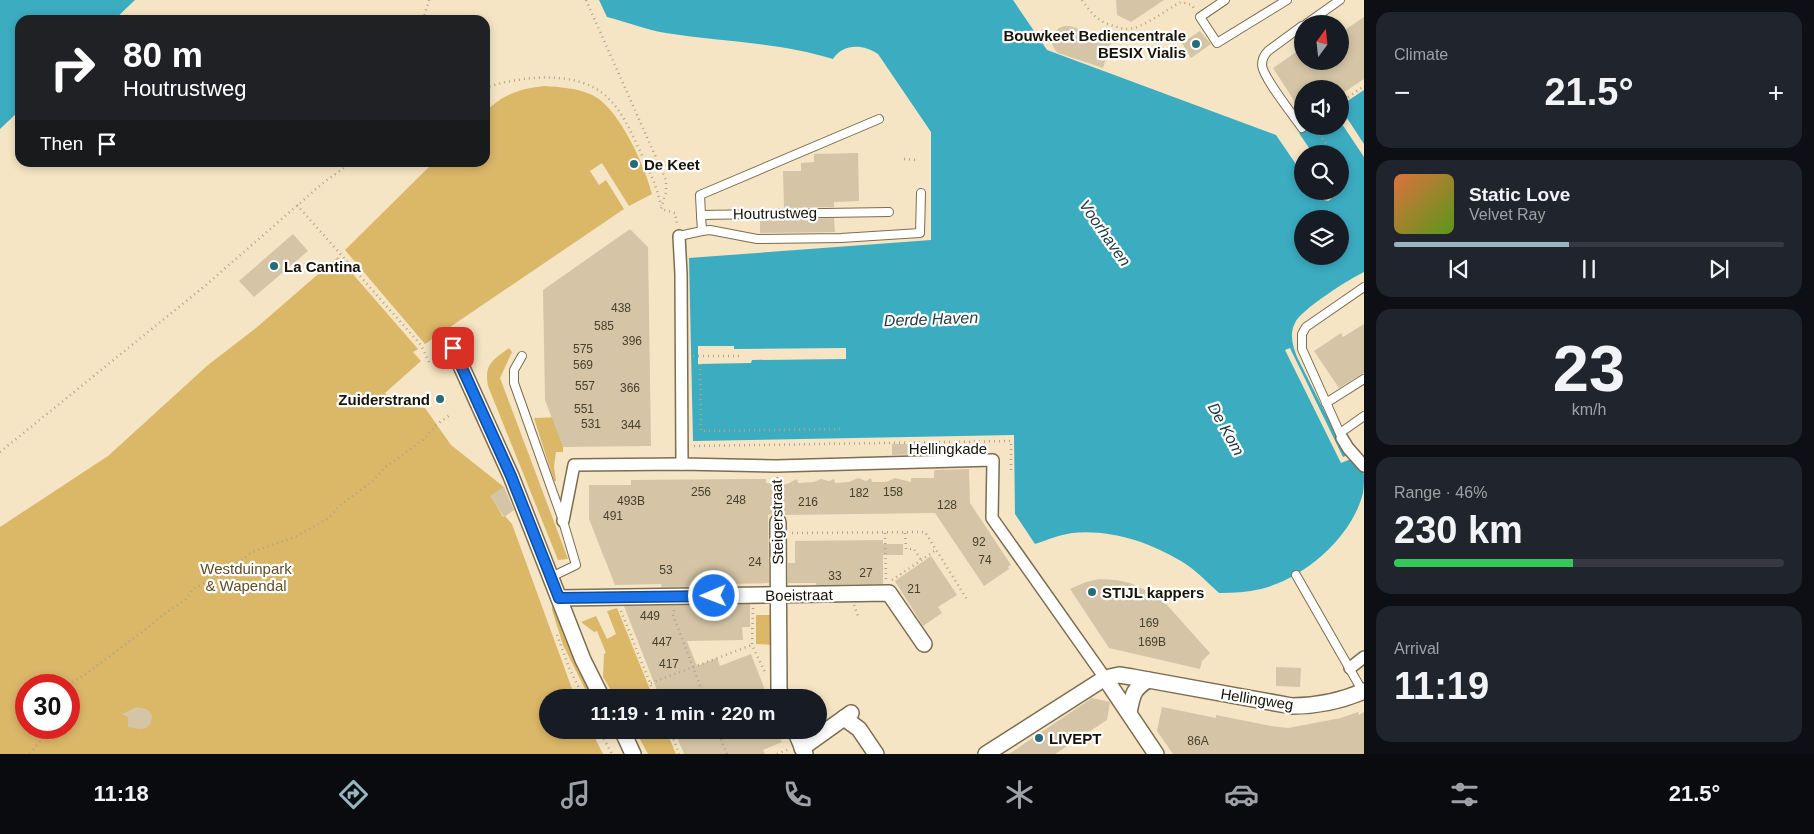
<!DOCTYPE html>
<html lang="en">
<head>
<meta charset="utf-8">
<style>
	:root { --surface:#171b24; --page:#20242c; --text:#f1f3f6; --muted:#9ea1a6; --line:#363941; --accent:#95b6be }
	body { margin:0; font-family:Helvetica,sans-serif; background:var(--page); color:var(--text); height:100vh; display:flex; flex-direction:column; font-size:19px; white-space:nowrap }
	* { box-sizing:border-box; margin:0 }
	p { font-size:16px; color:var(--muted) }
	.icon { flex:none; width:28px; height:28px; fill:none; stroke:currentColor; stroke-width:2; stroke-linecap:round; stroke-linejoin:round }
	.map { position:relative; flex:1; overflow:hidden }
	.drawer { display:flex; flex-direction:column; gap:12px; padding:12px; background:#0d0f14; width:450px }
	.drawer>* { flex:none }
	.hud { position:absolute; left:15px; top:15px; width:475px; height:152px; border-radius:15px; box-shadow:0 2px 8px #0003; background:#202124; color:#fff; overflow:hidden }
	.needle { width:32px; rotate:15deg }
	.fabs { position:absolute; left:1294px; top:15px; display:grid; gap:10px }
	.fabs a { display:grid; place-items:center; width:55px; height:55px; border-radius:50%; background:var(--surface); box-shadow:0 2px 8px #0003; font-size:25px }
	.speed { position:absolute; left:15px; top:674px; display:flex; gap:10px; font-size:25px; font-weight:700; text-align:center }
	.speed>* { display:grid; place-content:center; width:65px; height:65px; border-radius:50%; background:var(--surface); box-shadow:0 2px 8px #0003; line-height:1 }
	.speed .limit { border:8px solid #d22; background:#fff; color:#111 }
	.pin { position:absolute; display:grid; place-items:center; width:42px; height:42px; color:#fff; margin:-21px; border-radius:10px; box-shadow:0 2px 8px #0006 }
	.me { position:absolute; width:55px; margin:-28px; rotate:269deg; stroke-linejoin:round; filter:drop-shadow(0 0 4px #0008) }
	.turn { display:flex; align-items:center; gap:18px; height:105px; padding:0 25px; font-size:22px }
	.turn .icon { width:65px; height:65px; stroke-width:2.5 }
	.turn b { display:block; font-size:35px; line-height:42px }
	.then { display:flex; align-items:center; height:48px; padding:0 25px; background:#0003; gap:10px; font-size:19px }
	.big { font-size:38px; font-weight:600; line-height:1.1 }
	.drawer .card { flex:1; display:flex; flex-direction:column; justify-content:center; gap:8px; min-width:0; padding:0 18px; border-radius:15px; background:var(--page) }
	.drawer .dial { align-items:center; gap:0 }
	.dial b { font-size:65px; line-height:1 }
	.song { display:flex; align-items:center; gap:15px }
	.cover { width:60px; height:60px; border-radius:8px; background:linear-gradient(135deg,hsl(20 70% 55%),hsl(90 70% 35%)) }
	.played { height:5px; border-radius:2px; background:linear-gradient(90deg,var(--accent) 45%,var(--line) 45%) }
	.keys { display:flex; justify-content:space-around; direction:ltr }
	.heat { display:flex; justify-content:space-between; align-items:center; font-size:28px; direction:ltr }
	.charge { height:8px; border-radius:4px; background:linear-gradient(90deg,#34c759 46%,var(--line) 0) }
	.trip { position:absolute; left:539px; top:689px; width:288px; height:50px; border-radius:25px; background:var(--surface); box-shadow:0 2px 8px #0003; font-weight:600; line-height:50px; text-align:center }
	.tabs { display:flex; height:80px; justify-content:space-around; align-items:center; background:#090b0e; color:var(--muted) }
	.tabs .icon { width:35px; height:35px }
	.tabs .current { color:var(--accent) }
	.tabs b { font-size:22px; color:var(--text) }
	main { display:flex; flex:1; min-height:0 }
	.map>svg:first-child { display:block }
</style>
</head>
<body>
<main>
<div class="map">
<svg width="1364" height="754" viewBox="0 0 1364 754">
	<rect width="100%" height="100%" fill="#f5e5c4"/>
	<g fill="#dbb768" fill-rule="evenodd">
		<path d="M 544,86 C 560,87 575,88 590,94 C 618,105 645,166 652,194 L 629,206 L 602,163 L 590,171 L 599,185 L 606,180 L 624,209 L 425,344 L 345,250 L 433,163 L 485,162 L 485,112 C 504,94 519,89 544,86 Z"/>
		<path d="M 338,257 L 418,349 L 413,352 L 421,361 L 385,393 L 396,405 L 425,408 L 451,445 L 504,487 L 491,496 L 503,517 L 505,516 L 512,524 L 575,697 L 548,698 L 548,730 L 591,730 L 603,754 L 0,754 L 0,527 L 108,456 L 208,365 L 256,328 ZM 26,685 L 69,685 L 69,728 L 26,728 Z"/>
		<path d="M 509,348 L 512,352 L 500,378 L 568,559 L 558,560 L 488,386 C 484,364 493,360 509,348 Z"/>
		<path d="M 563,417 L 563,452 L 556,452 L 554,467 L 556,481 L 554,481 L 534,418 Z"/>
		<path d="M 554,604 L 595,697 L 589,697 L 563,645 L 552,610 L 552,605 Z"/>
		<path d="M 617,608 L 653,697 L 615,697 L 603,677 L 604,654 L 606,653 L 597,631 L 594,632 L 581,622 L 596,616 L 607,639 L 616,634 L 607,611 Z"/>
		<path d="M 756,615 L 774,615 L 773,645 L 756,644 Z"/>
		<path d="M 635,730 L 666,730 L 676,754 L 648,754 Z"/>
	</g>
	<g fill="#3cacc1" fill-rule="evenodd">
		<path d="M 0,0 L 135,0 L 114,20 L 20,20 L 20,110 L 0,129 Z"/>
		<path d="M 599,0 L 1013,0 L 1047,50 L 1276,135 L 1302,173 L 1302,191 L 1315,191 L 1320,199 L 1328,201 L 1337,195 L 1337,191 L 1340,191 L 1340,154 L 1313,154 L 1299,133 L 1310,126 L 1340,126 L 1340,106 L 1364,90 L 1364,272 C 1351,278 1300,310 1295,323 C 1289,334 1293,346 1297,357 L 1344,450 L 1364,474 C 1364,480 1364,487 1363,493 C 1352,537 1305,578 1261,589 C 1247,592 1234,593 1219,593 C 1207,582 1196,570 1181,561 C 1149,542 1110,529 1072,533 C 1059,535 1047,540 1035,544 L 1015,514 L 1014,435 L 693,441 L 689,258 L 931,240 L 931,132 L 878,54 C 864,44 843,43 833,59 C 779,42 722,42 666,33 C 647,30 627,22 607,17 ZM 1302,219 L 1340,219 L 1340,256 L 1302,256 Z"/>
	</g>
	<g fill="#f5e5c4">
		<path d="M 1345,115 L 1364,144 L 1364,157 L 1340,121 L 1340,118 Z"/>
		<path d="M 698,346 L 734,346 L 734,349 L 846,348 L 846,359 L 752,360 L 751,363 L 698,364 Z"/>
		<path d="M 1290,348 L 1343,457 L 1348,455 L 1351,459 L 1341,463 L 1285,350 Z"/>
	</g>
	<g fill="#d5c5a6">
		<path d="M 1116,0 L 1164,0 L 1131,22 L 1117,15 Z"/>
		<path d="M 1364,17 L 1364,79 L 1340,95 L 1340,89 L 1302,89 L 1302,113 L 1273,68 L 1302,48 L 1302,61 L 1340,61 L 1340,35 L 1346,29 Z"/>
		<path d="M 1064,26 L 1070,26 L 1112,40 L 1103,68 L 1058,53 L 1055,50 L 1052,44 L 1055,32 L 1059,28 Z"/>
		<path d="M 1200,31 L 1211,44 L 1191,58 L 1182,43 Z"/>
		<path d="M 858,153 L 859,201 L 834,202 L 834,207 L 784,208 L 783,171 L 801,171 L 801,163 L 814,162 L 814,154 Z"/>
		<path d="M 834,218 L 835,232 L 760,233 L 760,220 Z"/>
		<path d="M 630,229 L 648,247 L 651,446 L 563,447 L 545,400 L 543,290 Z"/>
		<path d="M 293,234 L 308,251 L 254,297 L 239,281 Z"/>
		<path d="M 1364,324 L 1364,373 L 1339,388 L 1314,351 L 1341,333 L 1343,337 Z"/>
		<path d="M 892,444 L 922,444 L 922,454 L 892,455 Z"/>
		<path d="M 969,469 L 970,503 L 1011,565 L 1008,567 L 1009,569 L 984,586 L 935,513 L 784,515 L 777,513 L 768,515 L 769,583 L 731,584 L 730,586 L 662,587 L 661,584 L 615,585 L 589,519 L 589,485 L 631,485 L 631,480 L 746,479 L 766,479 L 766,483 L 787,484 L 797,479 L 798,483 L 814,482 L 821,479 L 829,481 L 834,479 L 835,483 L 849,482 L 858,478 L 866,481 L 871,478 L 872,482 L 886,482 L 895,478 L 911,482 L 911,478 L 934,478 L 934,470 Z"/>
		<path d="M 504,487 L 514,510 L 504,517 L 490,496 Z"/>
		<path d="M 883,540 L 883,544 L 903,544 L 903,555 L 883,555 L 883,584 L 816,585 L 816,583 L 788,583 L 788,563 L 795,563 L 795,541 Z"/>
		<path d="M 931,556 L 957,595 L 938,607 L 942,613 L 923,626 L 895,581 Z"/>
		<path d="M 1099,579 L 1116,580 L 1130,583 L 1147,591 L 1167,605 L 1210,653 L 1202,661 L 1200,669 L 1109,648 L 1070,589 L 1086,582 Z"/>
		<path d="M 750,604 L 750,627 L 742,627 L 743,640 L 687,641 L 697,666 L 717,658 L 720,666 L 751,654 L 768,698 L 660,698 L 624,606 Z"/>
		<path d="M 1276,667 L 1301,668 L 1300,687 L 1276,686 Z"/>
		<path d="M 1092,698 L 1110,702 L 1107,720 L 1055,754 L 1009,754 Z"/>
		<path d="M 136,707 L 147,709 L 152,715 L 151,723 L 146,728 L 141,729 L 128,727 L 128,717 L 122,714 Z"/>
		<path d="M 1162,707 L 1216,718 L 1216,715 L 1271,726 L 1288,728 L 1341,718 L 1358,712 L 1359,715 L 1364,712 L 1364,754 L 1173,754 L 1157,731 Z"/>
		<path d="M 674,730 L 777,730 L 782,742 L 763,750 L 765,754 L 684,754 Z"/>
	</g>
	<g fill="none" stroke-linecap="round" stroke-linejoin="round">
		<g stroke="#7b6d50" stroke-width="10">
			<g id="service">
				<path d="M 1225,0 L 1200,17 L 1217,43 L 1287,0"/>
				<path d="M 1306,24 L 1340,0"/>
				<path d="M 1302,128 C 1294,116 1263,78 1262,65 C 1262,59 1264,55 1268,51 L 1302,26"/>
				<path d="M 701,215 L 700,195 L 879,119"/>
				<path d="M 702,231 L 710,230 L 757,239 L 841,238 L 920,233 L 921,193"/>
				<path d="M 679,236 L 702,231 L 701,215 L 889,212"/>
				<path d="M 522,356 L 514,370 L 514,383 L 563,521 L 576,565 L 551,577"/>
				<path d="M 1326,403 L 1364,379"/>
				<path d="M 1340,433 L 1364,416"/>
				<path d="M 1342,438 L 1302,349 L 1302,334 L 1306,327 L 1364,287"/>
				<path d="M 1296,575 L 1363,692"/>
			</g>
		</g>
		<g stroke="#7b6d50" stroke-width="14">
			<g id="pedestrian">
				<path d="M 679,236 L 681,274 L 682,464"/>
				<path d="M 1342,438 L 1348,448 L 1364,466"/>
				<path d="M 563,521 L 574,465 L 682,464 L 776,466 L 993,460 L 992,518 L 1105,678"/>
				<path d="M 1350,668 L 1364,657"/>
			</g>
		</g>
		<g stroke="#7b6d50" stroke-width="18">
			<g id="minor">
				<path d="M 453,348 L 511,476 L 583,660 L 602,698"/>
				<path d="M 778,522 L 779,689 L 782,698"/>
				<path d="M 559,598 L 889,593 L 924,644"/>
				<path d="M 1129,712 C 1133,695 1132,690 1148,680"/>
				<path d="M 844,718 L 859,729 L 876,754"/>
				<path d="M 622,730 L 633,754"/>
				<path d="M 795,730 L 805,754"/>
				<path d="M 802,748 L 851,713"/>
				<path d="M 986,754 L 1105,678"/>
				<path d="M 1156,754 L 1105,678 L 1119,675 L 1132,677 L 1292,706 C 1317,706 1341,701 1364,691"/>
			</g>
		</g>
		<g stroke="#b0a389" stroke-width="2.5" stroke-dasharray="1 4" stroke-linecap="butt">
			<path d="M 586,0 L 666,180 L 666,192 L 661,209 L 675,213 L 677,224"/>
			<path d="M 1082,0 C 1091,13 1098,22 1114,26 C 1118,27 1122,29 1126,29 C 1141,30 1167,9 1181,2 L 1192,5 L 1195,10"/>
			<path d="M 423,20 L 429,0"/>
			<path d="M 485,88 C 519,76 578,69 607,97 C 622,111 630,130 639,149 C 648,168 657,186 661,206"/>
			<path d="M 1340,103 L 1364,86"/>
			<path d="M 1340,111 L 1347,121"/>
			<path d="M 1314,126 L 1331,151"/>
			<path d="M 904,159 L 918,160"/>
			<path d="M 297,205 L 421,345 L 429,362"/>
			<path d="M 693,356 L 742,356"/>
			<path d="M 700,364 L 701,431 L 844,429"/>
			<path d="M 694,446 L 1011,441 L 1011,473"/>
			<path d="M 0,452 L 206,285 L 323,183 L 352,162"/>
			<path d="M 777,477 L 778,509"/>
			<path d="M 792,533 L 925,532 L 968,601"/>
			<path d="M 885,533 L 886,581"/>
			<path d="M 905,533 L 906,549 L 914,549 L 921,560"/>
			<path d="M 892,580 L 936,550"/>
			<path d="M 854,605 L 858,616"/>
			<path d="M 753,608 L 752,645 L 765,672"/>
			<path d="M 674,610 L 673,615 L 705,698"/>
			<path d="M 621,611 L 656,698"/>
			<path d="M 557,635 L 570,670 L 584,698"/>
			<path d="M 651,683 L 752,645"/>
			<path d="M 69,686 L 71,683 L 86,674 L 150,626 L 160,617 L 185,600 L 193,589 L 227,572 L 252,552 L 297,536 L 329,518 L 339,506 L 374,480 L 384,468 L 423,440 L 436,425 L 450,415"/>
			<path d="M 599,730 L 612,754"/>
			<path d="M 670,730 L 679,754"/>
			<path d="M 717,730 L 727,754"/>
			<path d="M 30,754 L 51,728"/>
			<path d="M 777,754 L 789,749"/>
		</g>
		<use href="#service" stroke="#fff" stroke-width="8"/>
		<use href="#pedestrian" stroke="#fff" stroke-width="11"/>
		<use href="#minor" stroke="#fff" stroke-width="15"/>
	</g>
	<g fill="none" stroke-linecap="round" stroke-linejoin="round">
		<g stroke="#114b97" stroke-width="12">
			<path id="route" d="M 453,348 L 511,476 L 559,598 L 714,596"/>
		</g>
		<use href="#route" stroke="#1a73e8" stroke-width="9"/>
	</g>
	<g fill="#256c79" stroke="#fff" stroke-width="2">
		<circle cx="1196" cy="44" r="5"/>
		<circle cx="634" cy="164" r="5"/>
		<circle cx="274" cy="266" r="5"/>
		<circle cx="440" cy="399" r="5"/>
		<circle cx="1092" cy="592" r="5"/>
		<circle cx="1039" cy="738" r="5"/>
	</g>
	<g text-anchor="middle" dominant-baseline="central" stroke-width="4.5" stroke-linejoin="round" paint-order="stroke">
		<g font-size="12" fill="#47402f">
			<text x="621" y="308">438</text>
			<text x="604" y="326">585</text>
			<text x="632" y="341">396</text>
			<text x="583" y="349">575</text>
			<text x="583" y="365">569</text>
			<text x="585" y="386">557</text>
			<text x="630" y="388">366</text>
			<text x="584" y="409">551</text>
			<text x="591" y="424">531</text>
			<text x="631" y="425">344</text>
			<text x="701" y="492">256</text>
			<text x="893" y="492">158</text>
			<text x="859" y="493">182</text>
			<text x="736" y="500">248</text>
			<text x="631" y="501">493B</text>
			<text x="808" y="502">216</text>
			<text x="947" y="505">128</text>
			<text x="613" y="516">491</text>
			<text x="979" y="542">92</text>
			<text x="985" y="560">74</text>
			<text x="755" y="562">24</text>
			<text x="666" y="570">53</text>
			<text x="866" y="573">27</text>
			<text x="835" y="576">33</text>
			<text x="914" y="589">21</text>
			<text x="650" y="616">449</text>
			<text x="1149" y="623">169</text>
			<text x="662" y="642">447</text>
			<text x="1152" y="642">169B</text>
			<text x="669" y="664">417</text>
			<text x="1198" y="741">86A</text>
		</g>
		<g font-size="15" font-weight="bold" fill="#181307" stroke="#fff" text-anchor="start">
			<text x="1186" y="35" text-anchor="end">Bouwkeet Bediencentrale<tspan x="1186" dy="17">BESIX Vialis</tspan></text>
			<text x="644" y="164">De Keet</text>
			<text x="284" y="266">La Cantina</text>
			<text x="430" y="399" text-anchor="end">Zuiderstrand</text>
			<text x="1102" y="592">STIJL kappers</text>
			<text x="1049" y="738">LIVEPT</text>
		</g>
		<g font-size="15" fill="#181307" stroke="#fff">
			<text transform="translate(775 213) rotate(-1)">Houtrustweg</text>
			<text x="948" y="448">Hellingkade</text>
			<text transform="translate(777 522) rotate(-91)">Steigerstraat</text>
			<text transform="translate(799 595) rotate(-1)">Boeistraat</text>
			<text transform="translate(1257 699) rotate(9)">Hellingweg</text>
		</g>
		<g font-size="15" fill="#614e25" stroke="#fff">
			<text x="246" y="568">Westduinpark<tspan x="246" dy="17">&amp; Wapendal</tspan></text>
		</g>
		<g font-size="16" font-style="italic" fill="#243c42" stroke="#fff">
			<text transform="translate(1105 233) rotate(55)">Voorhaven</text>
			<text transform="translate(931 319) rotate(-2)">Derde Haven</text>
			<text transform="translate(1226 429) rotate(61)">De Kom</text>
		</g>
	</g>
</svg>
<div class="fabs">
<a><svg class="needle" viewBox="-14 -14 28 28"><path d="M0-13l5 13h-10z" fill="#e53935"/><path d="M0 13l5-13h-10z" fill="#9ea1a6"/></svg></a>
<a><svg class="icon" aria-label="sound" viewBox="0 0 24 24"><path d="M4 9h4l5-4v14l-5-4H4zM17 9q2 3 0 6"/></svg></a>
<a><svg class="icon" aria-label="search" viewBox="0 0 24 24"><circle cx="10" cy="10" r="6"/><path d="M15 15l6 6"/></svg></a>
<a><svg class="icon" aria-label="layers" viewBox="0 0 24 24"><path d="M12 4l9 5-9 5-9-5zM3 14l9 5 9-5"/></svg></a>
</div>
<div class="speed"><div class="limit">30</div></div>
<div class="pin" style="left:453px;top:348px;background:#d93025"><svg class="icon" aria-label="arrive" viewBox="0 0 24 24"><path d="M6 21V4h12l-3 4 3 4H6"/></svg></div>
<svg class="me" style="left:714px;top:596px" viewBox="-20 -20 40 40"><circle r="17" fill="#1a73e8" stroke="#fff" stroke-width="3"/><path d="M0-11L8 9 0 5-8 9z" fill="#fff"/></svg>
<div class="trip">11:19 · 1 min · 220 m</div>
<div class="hud">
<div class="turn"><svg class="icon" aria-label="right" viewBox="0 0 24 24"><path d="M7 20v-9h11M14 6l5 5-5 5"/></svg><div><b>80 m</b>Houtrustweg</div></div>
<div class="then">Then<svg class="icon" aria-label="arrive" viewBox="0 0 24 24"><path d="M6 21V4h12l-3 4 3 4H6"/></svg></div>
</div>
</div>
<section class="drawer">
<div class="card"><p>Climate</p>
<div class="heat"><a>−</a><b class="big">21.5°</b><a>+</a></div>
</div>
<div class="card">
<div class="song"><i class="cover"></i><div><b>Static Love</b><p>Velvet Ray</p></div></div>
<div class="played"></div>
<div class="keys"><svg class="icon" aria-label="previous" viewBox="0 0 24 24"><path d="M18 5L8 12l10 7zM5 5v14"/></svg><svg class="icon" aria-label="pause" viewBox="0 0 24 24"><path d="M8 5v14M16 5v14"/></svg><svg class="icon" aria-label="next" viewBox="0 0 24 24"><path d="M6 5l10 7-10 7zM19 5v14"/></svg></div>
</div>
<div class="card dial"><b>23</b><p>km/h</p></div>
<div class="card"><p>Range · 46%</p><b class="big">230 km</b><div class="charge"></div></div>
<div class="card"><p>Arrival</p><b class="big">11:19</b></div>
</section>
</main>
<nav class="tabs">
<b>11:18</b>
<svg class="icon current" aria-label="directions" viewBox="0 0 24 24"><path d="M12 3l9 9-9 9-9-9zM9 14v-3h6M13 9l2 2-2 2"/></svg>
<svg class="icon" aria-label="music" viewBox="0 0 24 24"><path d="M9 18V5l10-2v13"/><circle cx="6" cy="18" r="3"/><circle cx="16" cy="16" r="3"/></svg>
<svg class="icon" aria-label="phone" viewBox="0 0 24 24"><path d="M5 4h4l2 5-3 2q2 4 5 5l2-3 5 2v4C11 20 4 13 5 4z"/></svg>
<svg class="icon" aria-label="climate" viewBox="0 0 24 24"><path d="M12 3v18M4 7l16 10M4 17L20 7"/></svg>
<svg class="icon" aria-label="car" viewBox="0 0 24 24"><path d="M5 17H2v-5l4-1 3-4h7l3 4 3 1v5h-3M9 17h6M6 11h13"/><circle cx="7" cy="17" r="2"/><circle cx="17" cy="17" r="2"/></svg>
<svg class="icon" aria-label="filters" viewBox="0 0 24 24"><path d="M4 7h16M4 17h16"/><circle cx="9" cy="7" r="2"/><circle cx="15" cy="17" r="2"/></svg>
<b>21.5°</b>
</nav>
</body>
</html>
